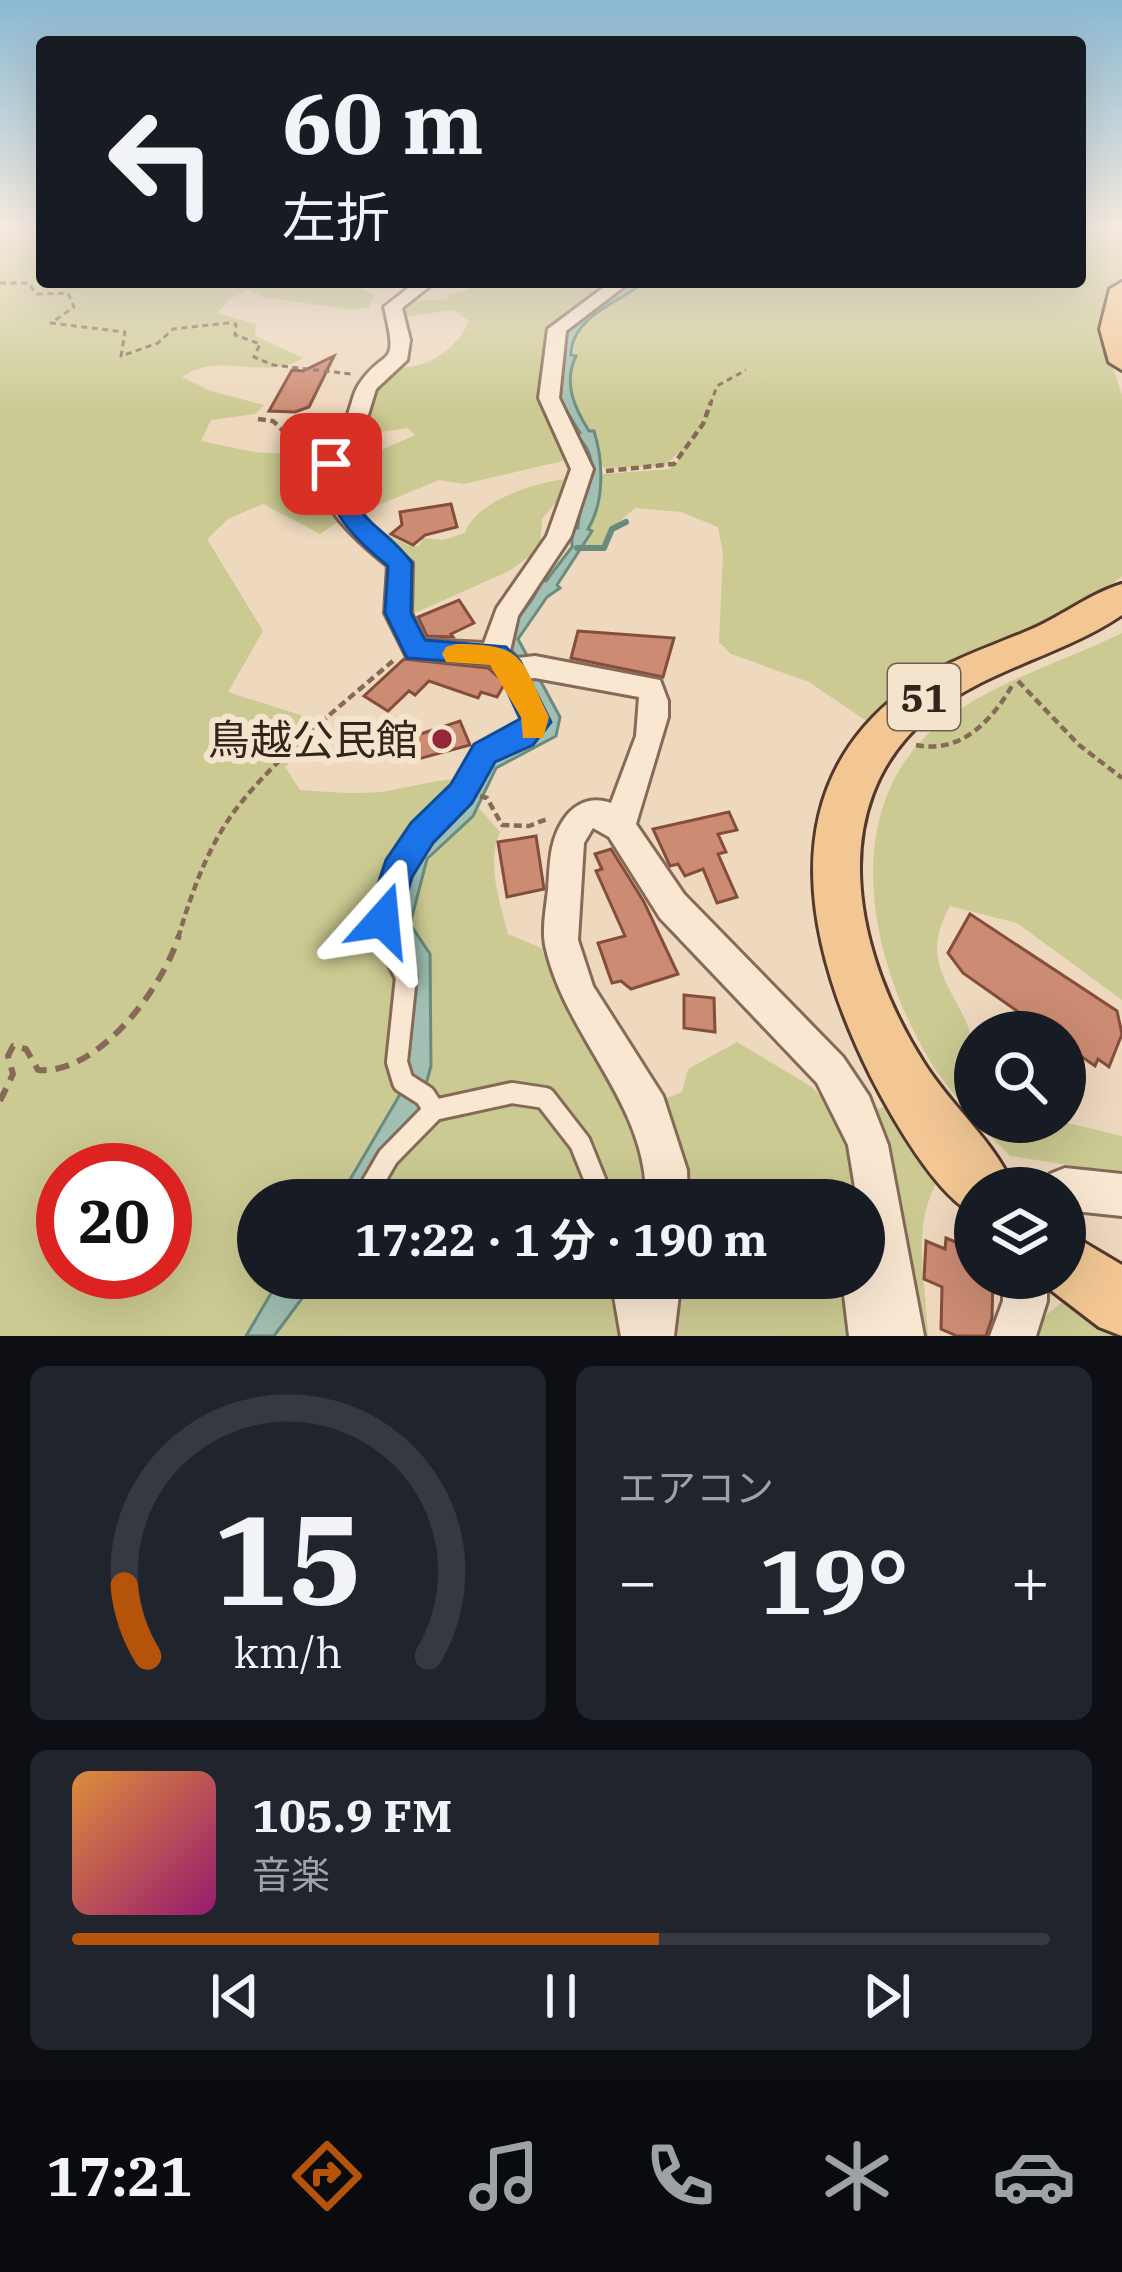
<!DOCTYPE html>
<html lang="ja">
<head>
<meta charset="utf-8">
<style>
	:root { --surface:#171b24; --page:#20242c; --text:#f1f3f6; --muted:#9ea1a6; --line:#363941; --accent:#b45309 }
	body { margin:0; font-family:"IBM Plex Serif","Noto Sans JP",serif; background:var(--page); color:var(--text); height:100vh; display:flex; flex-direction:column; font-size:45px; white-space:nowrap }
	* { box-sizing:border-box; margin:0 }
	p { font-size:39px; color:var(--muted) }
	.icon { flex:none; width:66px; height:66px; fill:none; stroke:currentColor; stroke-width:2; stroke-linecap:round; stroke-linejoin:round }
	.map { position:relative; height:1336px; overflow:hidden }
	.drawer { display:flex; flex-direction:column; gap:30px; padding:30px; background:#0d0f14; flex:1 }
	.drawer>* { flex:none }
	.guide { position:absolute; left:36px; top:36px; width:1050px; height:252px; border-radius:12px; box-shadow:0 12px 48px #0002; background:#171b24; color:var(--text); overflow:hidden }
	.buttons { position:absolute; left:954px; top:1011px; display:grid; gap:24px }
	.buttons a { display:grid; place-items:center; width:132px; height:132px; border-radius:50%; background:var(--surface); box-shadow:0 12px 48px #0002; font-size:60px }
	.speed { position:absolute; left:36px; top:1143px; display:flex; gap:24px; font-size:60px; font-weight:700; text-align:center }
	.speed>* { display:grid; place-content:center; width:156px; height:156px; border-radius:50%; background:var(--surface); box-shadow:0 12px 48px #0002; line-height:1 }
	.speed .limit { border:18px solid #d22; background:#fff; color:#111 }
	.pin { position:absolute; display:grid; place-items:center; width:102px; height:102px; color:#fff; margin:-51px; border-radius:24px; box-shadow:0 6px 18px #0006 }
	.me { position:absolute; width:132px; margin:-66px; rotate:18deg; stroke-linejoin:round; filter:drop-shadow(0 0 9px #0008) }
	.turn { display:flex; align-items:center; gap:42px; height:252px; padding:0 48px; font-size:54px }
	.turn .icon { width:156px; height:156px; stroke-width:2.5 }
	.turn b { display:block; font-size:84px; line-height:102px }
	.big { font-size:90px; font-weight:700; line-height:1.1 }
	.drawer .tile { flex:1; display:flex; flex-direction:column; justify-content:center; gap:18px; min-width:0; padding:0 42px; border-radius:18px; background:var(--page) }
	.drawer .dial { align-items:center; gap:0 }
	.dial svg { height:312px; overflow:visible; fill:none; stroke:var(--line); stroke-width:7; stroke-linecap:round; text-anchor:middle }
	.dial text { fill:var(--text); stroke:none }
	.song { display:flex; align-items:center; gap:36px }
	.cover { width:144px; height:144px; border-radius:18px; background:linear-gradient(135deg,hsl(30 70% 55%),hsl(320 70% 35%)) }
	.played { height:12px; border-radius:6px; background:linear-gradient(90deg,var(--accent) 60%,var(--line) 60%) }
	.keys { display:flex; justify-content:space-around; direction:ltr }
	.heat { display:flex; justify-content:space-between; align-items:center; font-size:66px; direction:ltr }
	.drawer .tiles { flex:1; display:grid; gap:30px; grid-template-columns:1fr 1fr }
	.tile:last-child { grid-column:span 2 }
	.trip { position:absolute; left:237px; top:1179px; width:648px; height:120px; border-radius:60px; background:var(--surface); box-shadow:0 12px 48px #0002; font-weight:700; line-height:120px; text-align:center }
	.dock { display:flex; height:192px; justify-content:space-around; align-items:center; background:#090b0e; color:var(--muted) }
	.dock .icon { width:84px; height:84px }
	.dock .on { color:var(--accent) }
	.dock b { font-size:54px; color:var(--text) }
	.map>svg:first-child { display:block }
</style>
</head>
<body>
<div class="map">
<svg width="1122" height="1336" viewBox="0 0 1122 1336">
	<rect width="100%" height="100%" fill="#eed8be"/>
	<g fill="#cbca92" fill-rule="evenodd">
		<path d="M 0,228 L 42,228 L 42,282 L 348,282 L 375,295 L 369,307 L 351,310 L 263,297 L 250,290 L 232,297 L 217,313 L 256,324 L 255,336 L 303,358 C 266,382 219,350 182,377 L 211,391 L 264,405 L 255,414 L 211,420 L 201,441 L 254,452 L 325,457 L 342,519 L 320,534 L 263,504 L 228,519 L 207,539 L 263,631 L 228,692 L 310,718 L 298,755 L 285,767 L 300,790 C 330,792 359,795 388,791 C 415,786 437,779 465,779 L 459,792 L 413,839 L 388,1067 L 395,1085 L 427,1121 L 473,1104 L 542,1101 L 558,1116 L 598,1200 L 258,1200 L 258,1278 L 616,1278 L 625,1336 L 0,1336 ZM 63,1170 L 165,1170 L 165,1272 L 63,1272 Z"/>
		<path d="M 1080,228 L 1122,228 L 1122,276 L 1106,294 L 1102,315 L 1104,342 L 1122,395 L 1122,576 C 1045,640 940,650 868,722 L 809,682 L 731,654 L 719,642 L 723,553 L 718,527 L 681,512 L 635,508 L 611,529 L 603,547 L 583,546 L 591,532 L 587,530 L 603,474 L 670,469 L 683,455 L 678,453 L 665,466 L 603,468 L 594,432 L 589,432 L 570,393 L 575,332 L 644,282 L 1080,282 Z"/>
		<path d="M 456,282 L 616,282 L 565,312 L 553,329 L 543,398 L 567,460 L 464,484 L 439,480 L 376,506 L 345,499 L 336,465 L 352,460 L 353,469 L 361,472 L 375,453 L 415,435 L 408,428 L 350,436 L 369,393 L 397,367 C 425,371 458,348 469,321 L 453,310 L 397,318 L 399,302 L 448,299 L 446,295 L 470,289 Z"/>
		<path d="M 567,479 L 571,484 L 542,519 L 540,549 L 509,571 L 406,617 L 408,567 L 363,522 L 410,546 L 419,546 L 423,538 L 443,540 L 465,533 C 476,501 535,482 567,479 Z"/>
		<path d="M 1122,633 L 1122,1000 L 1017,923 L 950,906 C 915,967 961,991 974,1045 C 980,1068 975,1097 975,1120 C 960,1101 943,1082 930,1061 C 868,957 835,801 947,718 C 999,680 1065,661 1122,633 Z"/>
		<path d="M 479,808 L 500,832 C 486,862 500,904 508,934 L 548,951 L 640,1121 L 656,1200 L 606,1200 L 545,1093 L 441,1104 L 426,1087 L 431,1066 L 430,954 L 410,924 L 421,868 Z"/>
		<path d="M 737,1042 L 812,1087 L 845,1123 L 853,1200 L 677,1200 L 655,1103 L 682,1092 L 688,1069 Z"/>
		<path d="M 890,1104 L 941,1174 C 909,1227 926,1278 928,1336 L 912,1336 L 870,1113 Z"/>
		<path d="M 976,1122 L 1064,1122 L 1122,1136 L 1122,1173 L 1010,1156 Z"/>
		<path d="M 671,1278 L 855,1278 L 865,1336 L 663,1336 Z"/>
		<path d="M 1061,1303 L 1071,1305 L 1116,1336 L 1031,1336 L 1034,1325 Z"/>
	</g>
	<g fill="#a1bfb2" stroke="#698c7e" stroke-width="3">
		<path d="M 628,282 L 644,282 C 619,303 571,317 571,355 L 576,356 C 563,383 574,407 589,431 L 594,431 C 604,463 604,503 588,529 L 592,531 L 557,585 L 560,588 L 547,597 L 518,639 L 560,717 L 556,736 L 496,768 L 473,816 L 427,859 L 410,924 L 430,954 L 431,1066 L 419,1110 L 357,1200 L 338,1200 L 402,1091 L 413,997 L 389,935 L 404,866 L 487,757 L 543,724 L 505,643 C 510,619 535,605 541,580 L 546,581 L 572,547 L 572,528 L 578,528 C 577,497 610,466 576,435 L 580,433 L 556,394 L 561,393 L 562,365 L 557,356 L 572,322 Z"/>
		<path d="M 280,1278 L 308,1278 L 299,1289 L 303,1297 L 274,1336 L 246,1336 Z"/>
	</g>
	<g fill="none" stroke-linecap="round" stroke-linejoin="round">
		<path stroke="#698c7e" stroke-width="6" d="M 577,548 L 604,548 L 612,529 L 626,522"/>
	</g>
	<g fill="#cc8b73" stroke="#854e3c" stroke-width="3">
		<path d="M 334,356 L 309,407 L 295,412 L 269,411 L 292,370 L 303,371 Z"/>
		<path d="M 451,504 L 457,527 L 425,535 L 413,545 L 391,534 L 402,525 L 400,512 Z"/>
		<path d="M 459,600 L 474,623 L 451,634 L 453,637 L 427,636 L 418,617 Z"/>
		<path d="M 578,631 L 674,638 L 663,677 L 571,658 Z"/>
		<path d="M 404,659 L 488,668 L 505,683 L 497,697 L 481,692 L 478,698 L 429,681 L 415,695 L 409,691 L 388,711 L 364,696 Z"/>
		<path d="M 460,721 L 470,745 L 418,759 L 411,737 Z"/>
		<path d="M 729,812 L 737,830 L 718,834 L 726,852 L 718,854 L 737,897 L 717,903 L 703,869 L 685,876 L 678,864 L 670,866 L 653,829 Z"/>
		<path d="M 536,836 L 544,889 L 507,897 L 498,842 Z"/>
		<path d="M 611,849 L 644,902 L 678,974 L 631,989 L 621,981 L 612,983 L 598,943 L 625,936 L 596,871 L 602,869 L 595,854 Z"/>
		<path d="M 970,914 L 1117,1011 L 1122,1034 L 1109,1067 L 1098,1059 L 1095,1066 L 1078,1054 L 1065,1079 L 1065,1032 L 1047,1032 L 963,973 L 948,953 Z"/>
		<path d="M 684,995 L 714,998 L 715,1032 L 684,1028 Z"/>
		<path d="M 946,1238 L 975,1250 L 975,1278 L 993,1278 L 992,1318 L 986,1336 L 957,1336 L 941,1329 L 942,1287 L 924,1279 L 926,1241 L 945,1249 Z"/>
	</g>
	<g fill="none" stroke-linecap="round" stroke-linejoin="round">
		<g stroke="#866957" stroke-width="21">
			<path id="lane-far1" d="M 386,938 C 375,872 425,840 460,796 C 470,784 471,766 482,755 C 494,744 517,737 532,730 L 535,717 L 511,669"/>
		</g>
		<g stroke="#866957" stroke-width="26">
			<g id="lane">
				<path d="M 385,935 L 406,977 L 397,1062 L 403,1082 L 425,1096 L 434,1110 L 512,1093 L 545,1098 L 580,1143 L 603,1200"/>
				<path d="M 363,1200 L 388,1157 L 434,1110"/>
				<path d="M 621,1278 L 631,1336"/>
			</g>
		</g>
		<g stroke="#866957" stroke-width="6">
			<g id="street">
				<path d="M 416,282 L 435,282 L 402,308 L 410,340 L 407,360 L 376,389 L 367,418 L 342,464 L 346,495 L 378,533 L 412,563 L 411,613 L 424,640 L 484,643 L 497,608 L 547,536 L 571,469 L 539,398 L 548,329 L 611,282 L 630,282 L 566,331 L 559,398 L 593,469 L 571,536 L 518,616 L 510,651 L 517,658 L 535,656 L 660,680 L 668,701 L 668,717 L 636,824 L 684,894 L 843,1057 L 869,1096 L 888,1145 L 924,1336 L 849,1336 L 842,1278 L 864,1278 L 864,1200 L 857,1200 L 848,1145 L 817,1083 L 660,918 L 609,837 L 593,828 L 584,843 L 578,940 L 593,986 L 663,1096 L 687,1170 L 688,1200 L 646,1200 C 648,1103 565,1038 545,945 C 542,928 546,908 548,890 C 550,864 549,841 564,819 C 575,803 592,796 611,803 L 636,736 L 639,697 L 535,678 L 511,680 L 490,664 L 407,657 L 385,613 L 388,566 C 361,544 308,501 322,461 C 327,447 339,434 345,421 C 351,410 352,396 358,386 C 385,344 400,373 384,307 Z"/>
				<path d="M 1065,1168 L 1122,1174 L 1122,1216 L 1065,1210 L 1065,1188 L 1045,1188 L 1050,1174 Z"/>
				<path d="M 637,1278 L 681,1278 L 674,1336 L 628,1336 Z"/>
				<path d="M 1003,1278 L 1047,1278 L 1047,1301 L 1036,1336 L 990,1336 L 1003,1301 Z"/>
			</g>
		</g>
		<g stroke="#53382b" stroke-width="6">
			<g id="primary">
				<path d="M 1122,282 L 1122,370 L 1109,362 L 1100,329 L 1110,289 Z"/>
				<path d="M 1122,584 L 1122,615 C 1062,656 985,669 929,716 C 820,807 857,958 924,1063 C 951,1106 995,1142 1014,1188 L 975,1188 L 975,1214 C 937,1198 890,1114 871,1077 C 808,950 770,794 900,693 C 939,663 988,648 1032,629 C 1062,616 1091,593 1122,584 Z"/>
				<path d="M 1065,1231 L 1122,1265 L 1122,1336 L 1099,1327 L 1043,1284 L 1040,1278 L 1065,1278 Z"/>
			</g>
		</g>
		<g stroke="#866957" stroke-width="3" stroke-dasharray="6 4.5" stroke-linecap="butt">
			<path d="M 0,283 L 28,283 L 37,294 L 68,293 L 74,307 L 51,323 L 125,332 L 121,356 L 158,343 L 173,329 L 228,323 L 236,324 L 235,335 L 260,344 L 254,357 L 273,365 L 351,374"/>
			<path d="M 710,405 L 717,386 L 746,370"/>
		</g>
		<g stroke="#866957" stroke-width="4.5" stroke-dasharray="8 4.5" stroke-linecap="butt">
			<path d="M 258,419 L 273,421 L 297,444 L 322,430"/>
			<path d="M 606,471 L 674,464 L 703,424 L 711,402"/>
			<path d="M 1018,681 L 1079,745 L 1122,778"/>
			<path d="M 916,745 C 961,754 992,721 1013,684"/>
			<path d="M 480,796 L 487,798 L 502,825 L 529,826 L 547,819"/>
			<path d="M 178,938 C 190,898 203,860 225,825 C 260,769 343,704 394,660"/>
		</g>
		<path stroke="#866957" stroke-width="6" stroke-dasharray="14 9" stroke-linecap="butt" d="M 0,1101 L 13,1074 L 8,1056 L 13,1046 L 26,1049 L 38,1070 C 98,1075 163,988 179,935"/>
		<use href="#lane-far1" stroke="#f9e7d1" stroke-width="15"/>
		<use href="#lane" stroke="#f9e7d1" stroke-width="20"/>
		<use href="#street" fill="#f9e7d1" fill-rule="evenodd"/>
		<use href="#primary" fill="#f2c794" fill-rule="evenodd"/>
	</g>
	<linearGradient id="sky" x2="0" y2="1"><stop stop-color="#8bb8d2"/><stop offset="0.55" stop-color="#f7ede2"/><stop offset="1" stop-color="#f7ede2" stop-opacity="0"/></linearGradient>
	<rect width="1122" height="415" fill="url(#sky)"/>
	<path fill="#1a73e8" stroke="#114b97" stroke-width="3" d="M 331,457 L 341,464 C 351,524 382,522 412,563 L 411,613 L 425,640 L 506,647 L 520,661 L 551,722 L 533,745 L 495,762 L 472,803 L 433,843 L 412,877 L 396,932 L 383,937 L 371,932 L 366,920 L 386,860 L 411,823 L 451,784 L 474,744 L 520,719 L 500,675 L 490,664 L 407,658 L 385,613 L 388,566 C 353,538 326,509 320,464 Z"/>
	<path fill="#f59e0b" d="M 456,644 C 526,644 520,658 549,717 L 543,738 L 523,738 L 521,717 L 490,665 L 446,662 L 442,654 L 446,647 Z"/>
	<circle fill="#952738" stroke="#f5e4cd" stroke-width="4.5" cx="442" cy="739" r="12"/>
	<g text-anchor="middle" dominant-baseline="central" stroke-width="12" stroke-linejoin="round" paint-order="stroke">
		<rect fill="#f5e4cd" stroke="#6f5e50" stroke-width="3" x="888" y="664" width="72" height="66" rx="9"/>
		<g font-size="39" font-weight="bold" fill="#35241b">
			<text x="924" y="697">51</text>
		</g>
		<g font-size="42" fill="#35241b" stroke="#f5e4cd" text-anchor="end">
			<text x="418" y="739">鳥越公民館</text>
		</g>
	</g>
</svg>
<div class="buttons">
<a><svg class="icon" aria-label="search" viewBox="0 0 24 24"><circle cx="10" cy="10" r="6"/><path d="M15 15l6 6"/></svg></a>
<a><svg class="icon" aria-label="layers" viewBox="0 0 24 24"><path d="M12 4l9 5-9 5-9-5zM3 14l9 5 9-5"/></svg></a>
</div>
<div class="speed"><div class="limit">20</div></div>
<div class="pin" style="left:331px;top:464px;background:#d93025"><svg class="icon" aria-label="arrive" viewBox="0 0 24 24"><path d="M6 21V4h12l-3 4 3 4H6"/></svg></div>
<svg class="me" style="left:383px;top:920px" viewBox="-20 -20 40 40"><path d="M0-17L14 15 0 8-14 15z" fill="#1a73e8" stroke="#fff" stroke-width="4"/></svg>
<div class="trip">17:22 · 1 分 · 190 m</div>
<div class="guide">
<div class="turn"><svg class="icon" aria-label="left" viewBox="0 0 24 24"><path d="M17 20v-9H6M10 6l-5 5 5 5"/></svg><div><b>60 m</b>左折</div></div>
</div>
</div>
<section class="drawer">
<div class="tiles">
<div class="tile dial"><svg viewBox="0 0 100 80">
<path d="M14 69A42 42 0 1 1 86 69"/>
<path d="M14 69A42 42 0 0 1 8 51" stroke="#b45309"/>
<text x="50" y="56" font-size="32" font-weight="700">15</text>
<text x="50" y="72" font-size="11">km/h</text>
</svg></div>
<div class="tile"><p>エアコン</p>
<div class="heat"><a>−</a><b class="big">19°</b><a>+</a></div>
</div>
<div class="tile">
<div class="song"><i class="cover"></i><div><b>105.9 FM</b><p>音楽</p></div></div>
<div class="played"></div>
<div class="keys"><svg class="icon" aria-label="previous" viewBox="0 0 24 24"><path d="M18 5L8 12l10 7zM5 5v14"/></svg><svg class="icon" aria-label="pause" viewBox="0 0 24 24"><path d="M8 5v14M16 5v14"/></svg><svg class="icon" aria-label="next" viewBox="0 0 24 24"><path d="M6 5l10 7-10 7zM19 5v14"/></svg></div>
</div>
</div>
</section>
<nav class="dock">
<b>17:21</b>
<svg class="icon on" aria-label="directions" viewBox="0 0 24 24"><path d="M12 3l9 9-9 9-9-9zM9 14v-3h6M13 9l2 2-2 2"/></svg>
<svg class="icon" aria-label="music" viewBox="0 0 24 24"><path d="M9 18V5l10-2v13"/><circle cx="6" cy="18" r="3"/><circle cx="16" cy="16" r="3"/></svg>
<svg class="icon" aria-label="phone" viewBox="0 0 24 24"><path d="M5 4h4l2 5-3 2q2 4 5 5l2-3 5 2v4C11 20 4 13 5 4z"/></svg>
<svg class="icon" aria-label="climate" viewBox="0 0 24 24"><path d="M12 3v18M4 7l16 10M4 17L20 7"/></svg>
<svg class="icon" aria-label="car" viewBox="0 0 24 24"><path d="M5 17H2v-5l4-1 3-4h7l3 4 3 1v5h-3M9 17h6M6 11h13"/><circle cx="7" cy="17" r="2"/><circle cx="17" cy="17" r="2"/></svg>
</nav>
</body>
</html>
